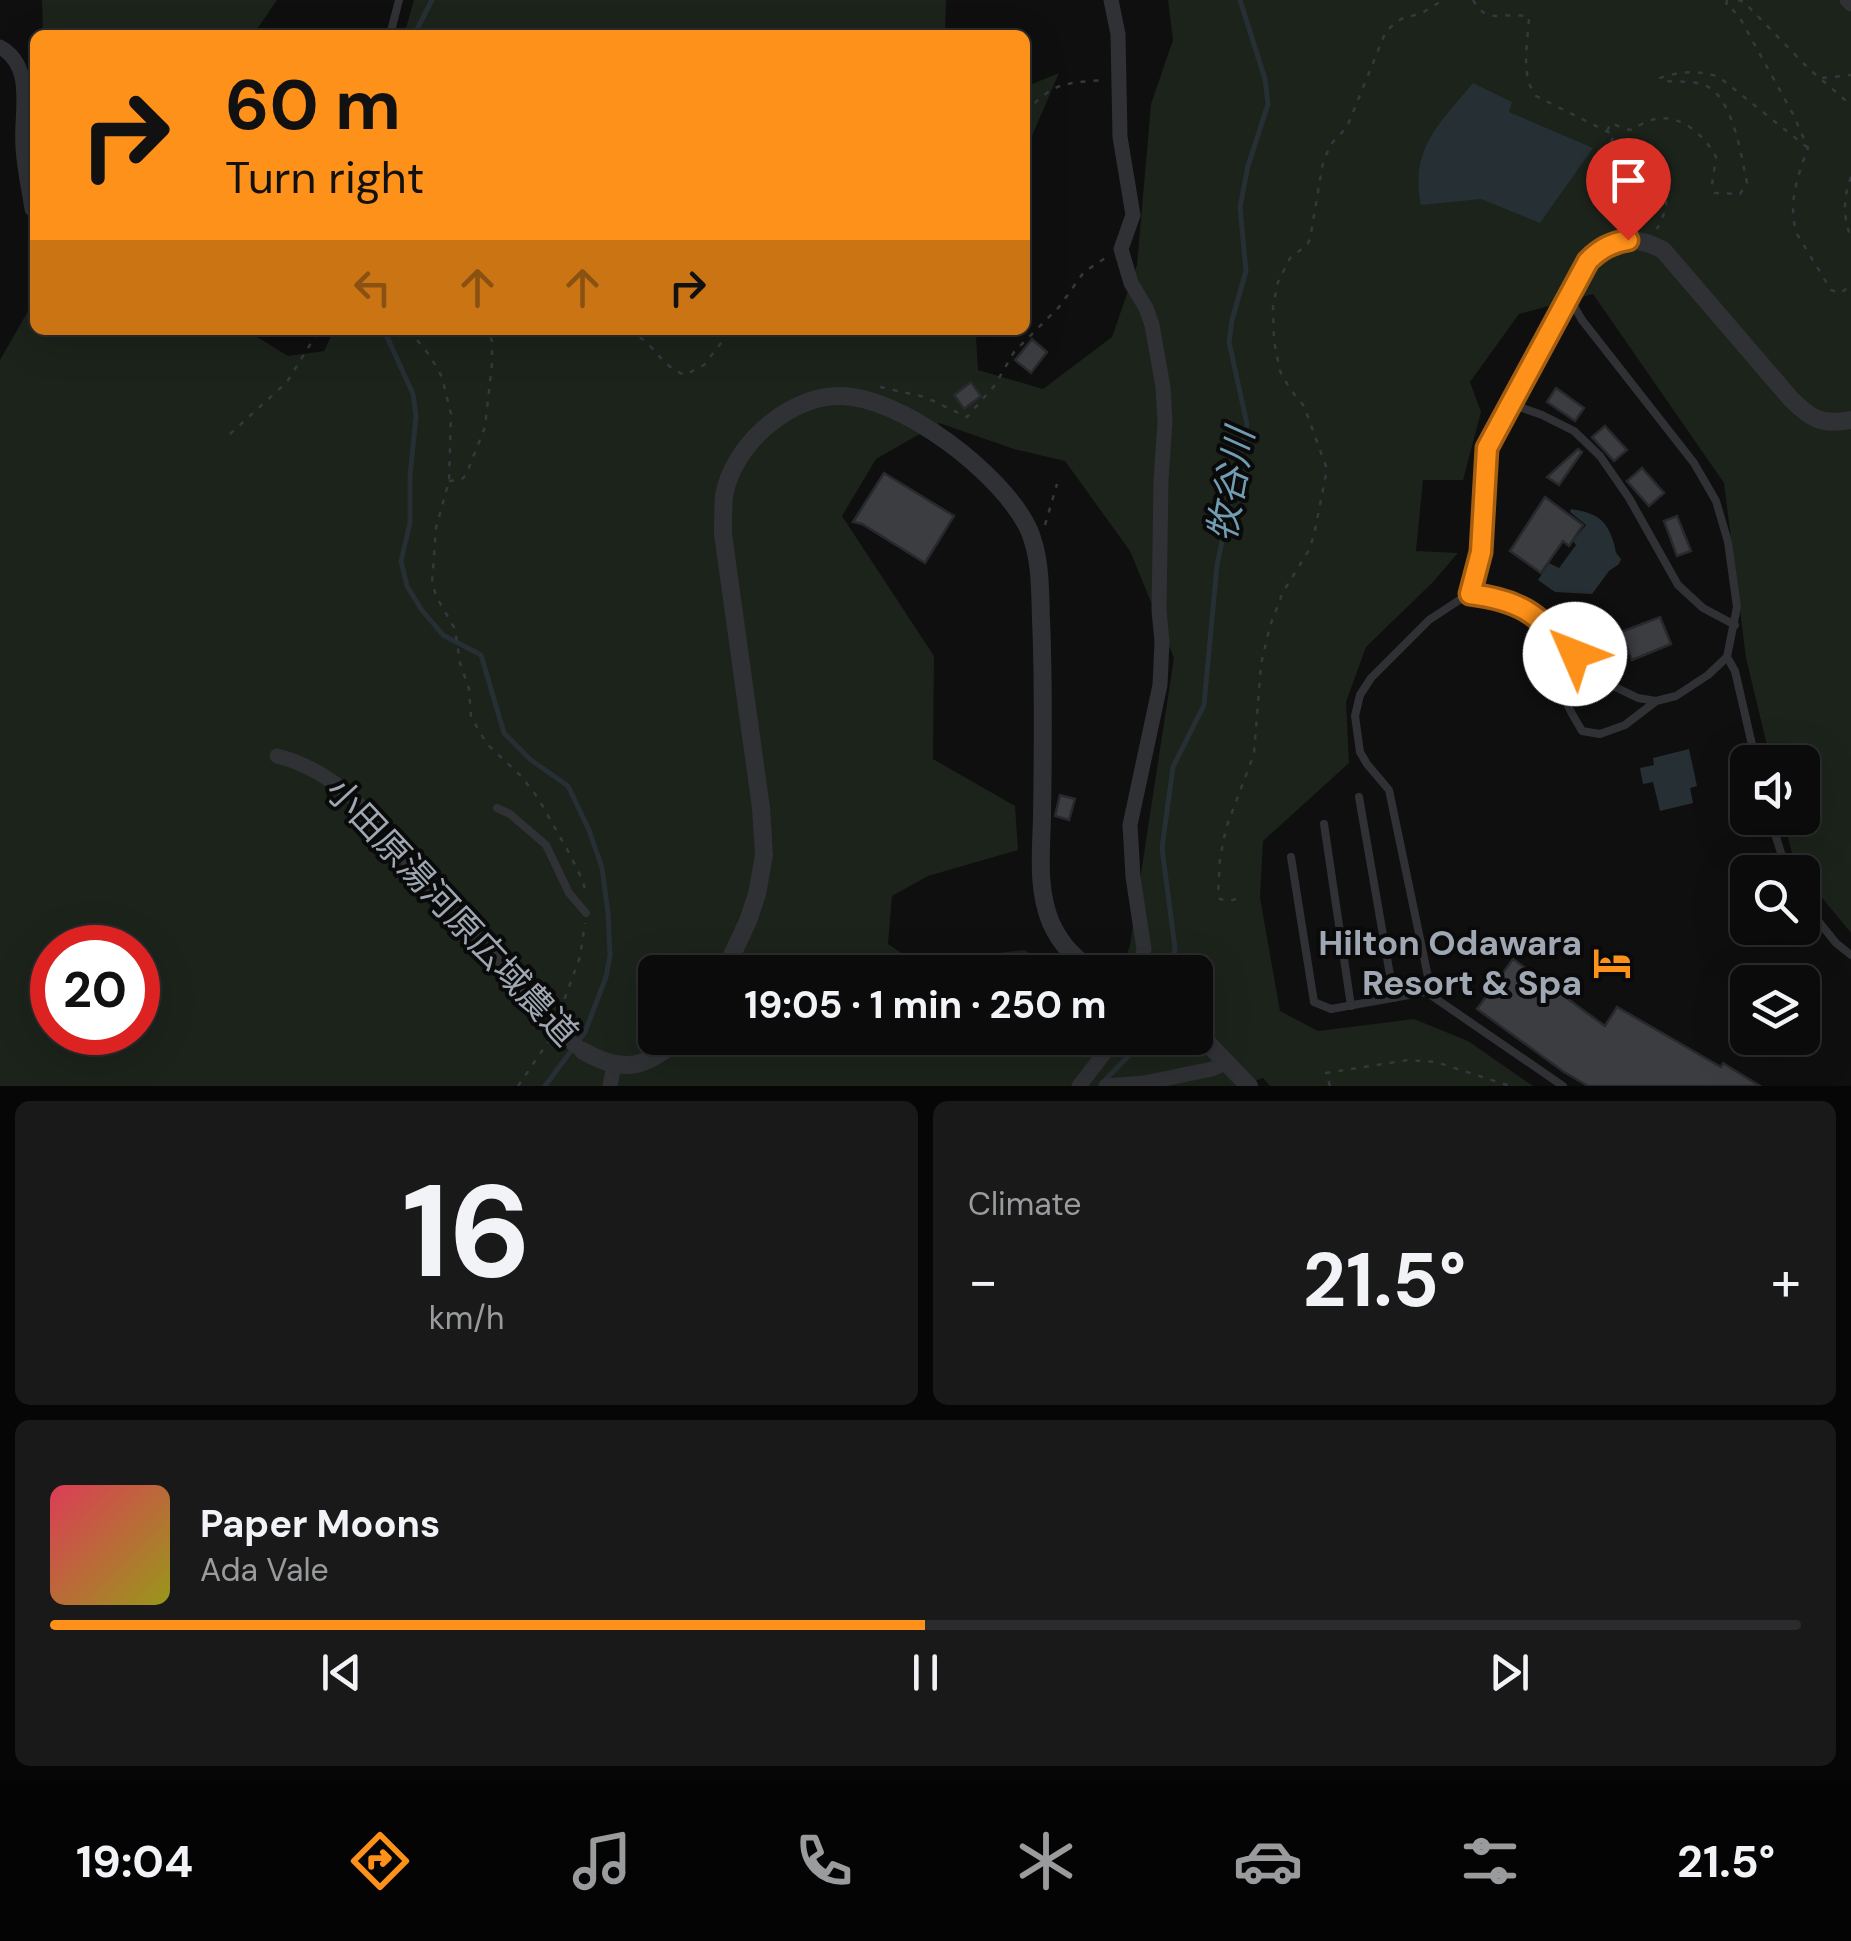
<!DOCTYPE html>
<html lang="en">
<head>
<meta charset="utf-8">
<style>
	:root { --surface:#0b0b0c; --page:#19191a; --text:#f1f3f6; --muted:#9a9b9d; --line:#2b2b2d; --accent:#fe9119 }
	body { margin:0; font-family:"DM Sans","Noto Sans JP",sans-serif; background:var(--page); color:var(--text); height:100vh; display:flex; flex-direction:column; font-size:38px; white-space:nowrap }
	* { box-sizing:border-box; margin:0 }
	p { font-size:32px; color:var(--muted) }
	.icon { flex:none; width:55px; height:55px; fill:none; stroke:currentColor; stroke-width:2; stroke-linecap:round; stroke-linejoin:round }
	.map { position:relative; height:1086px; overflow:hidden }
	.panel { display:flex; flex-direction:column; gap:15px; padding:15px; background:#060607; flex:1 }
	.panel>* { flex:none }
	.banner { position:absolute; left:30px; top:30px; width:1000px; height:305px; border-radius:15px; box-shadow:0 10px 40px #0002,0 0 0 2px var(--line); background:#fe9119; color:#111; overflow:hidden }
	.buttons { position:absolute; left:1730px; top:745px; display:grid; gap:20px }
	.buttons a { display:grid; place-items:center; width:90px; height:90px; border-radius:15px; background:var(--surface); box-shadow:0 10px 40px #0002,0 0 0 2px var(--line); font-size:50px }
	.speed { position:absolute; left:30px; top:925px; display:flex; gap:20px; font-size:50px; font-weight:700; text-align:center }
	.speed>* { display:grid; place-content:center; width:130px; height:130px; border-radius:50%; background:var(--surface); box-shadow:0 10px 40px #0002,0 0 0 2px var(--line); line-height:1 }
	.speed .limit { border:15px solid #d22; background:#fff; color:#111 }
	.pin { position:absolute; display:grid; place-items:center; width:85px; height:85px; color:#fff; margin:-102px -42px; border-radius:50% 50% 50% 0; rotate:-45deg; box-shadow:0 0 10px #0007 }
	.pin .icon { rotate:45deg }
	.me { position:absolute; width:110px; margin:-55px; rotate:314deg; stroke-linejoin:round; filter:drop-shadow(0 0 8px #0008) }
	.turn { display:flex; align-items:center; gap:35px; height:210px; padding:0 30px; font-size:45px }
	.turn .icon { width:130px; height:130px; stroke-width:2.5 }
	.turn b { display:block; font-size:70px; line-height:85px }
	.lanes { display:flex; align-items:center; height:95px; padding:0 30px; background:#0003; justify-content:center; gap:50px; direction:ltr }
	.lanes .off { opacity:.35 }
	.big { font-size:75px; font-weight:700; line-height:1.1 }
	.panel .tile { flex:1; display:flex; flex-direction:column; justify-content:center; gap:15px; min-width:0; padding:0 35px; border-radius:15px; background:var(--page) }
	.panel .dial { align-items:center; gap:0 }
	.dial b { font-size:130px; line-height:1 }
	.song { display:flex; align-items:center; gap:30px }
	.cover { width:120px; height:120px; border-radius:15px; background:linear-gradient(135deg,hsl(350 70% 55%),hsl(60 70% 35%)) }
	.played { height:10px; border-radius:5px; background:linear-gradient(90deg,var(--accent) 50%,var(--line) 50%) }
	.keys { display:flex; justify-content:space-around; direction:ltr }
	.heat { display:flex; justify-content:space-between; align-items:center; font-size:55px; direction:ltr }
	.panel .tiles { flex:1; display:grid; gap:15px; grid-template-columns:1fr 1fr }
	.tile:last-child { grid-column:span 2 }
	.trip { position:absolute; left:638px; top:955px; width:575px; height:100px; border-radius:15px; background:var(--surface); box-shadow:0 10px 40px #0002,0 0 0 2px var(--line); font-weight:700; line-height:100px; text-align:center }
	.tab-bar { display:flex; height:160px; justify-content:space-around; align-items:center; background:#040405; color:var(--muted) }
	.tab-bar .icon { width:70px; height:70px }
	.tab-bar .on { color:var(--accent) }
	.tab-bar b { font-size:45px; color:var(--text) }
	.map>svg:first-child { display:block }
</style>
</head>
<body>
<div class="map">
<svg width="1851" height="1086" viewBox="0 0 1851 1086">
	<rect width="100%" height="100%" fill="#0f0f10"/>
	<g fill="#1b231b" fill-rule="evenodd">
		<path d="M 42,0 L 277,0 L 253,35 L 43,35 Z"/>
		<path d="M 414,0 L 946,0 L 945,35 L 404,35 Z"/>
		<path d="M 1168,0 L 1851,0 L 1851,933 L 1795,865 L 1783,818 L 1802,818 L 1802,762 L 1771,762 L 1746,658 L 1724,483 L 1593,294 L 1519,314 L 1470,382 L 1481,412 L 1463,480 L 1423,480 L 1416,551 L 1458,553 L 1432,583 L 1366,647 L 1346,702 L 1349,763 L 1263,841 L 1260,898 L 1280,1011 L 1318,1031 L 1414,1019 L 1468,1041 L 1533,1086 L 1270,1086 L 1263,1078 L 1236,1086 L 0,1086 L 0,360 L 35,299 L 35,330 L 246,330 L 288,356 L 324,351 L 334,330 L 983,330 L 976,337 L 978,370 L 1043,389 L 1112,337 L 1137,265 L 1151,104 L 1173,40 ZM 939,423 L 1014,449 L 1065,461 L 1130,551 L 1174,658 L 1130,945 L 1121,972 L 1195,972 L 1195,1038 L 655,1038 L 655,972 L 1063,972 L 1024,950 L 916,963 L 888,944 L 892,896 L 928,876 L 1018,850 L 1015,806 L 933,759 L 934,656 L 842,516 L 876,459 ZM 52,948 L 138,948 L 138,1032 L 52,1032 Z"/>
		<path d="M 1059,73 L 1025,152 L 1025,87 Z"/>
	</g>
	<g fill="#252f34">
		<path d="M 1473,83 L 1512,102 L 1509,112 L 1593,148 L 1540,223 L 1481,199 L 1421,205 C 1409,149 1440,123 1473,83 Z"/>
		<path d="M 1571,509 C 1595,513 1607,518 1614,544 C 1618,557 1612,547 1621,559 L 1619,564 L 1609,571 L 1592,594 L 1555,592 L 1538,580 L 1549,563 L 1559,568 L 1576,545 L 1573,541 L 1586,525 L 1570,512 Z"/>
		<path d="M 1689,749 L 1697,786 L 1690,788 L 1693,803 L 1660,811 L 1653,782 L 1643,784 L 1640,768 L 1654,765 L 1653,758 Z"/>
	</g>
	<g fill="none" stroke-linecap="round" stroke-linejoin="round">
		<g stroke="#252f34" stroke-width="5">
			<path d="M 414,35 L 432,0"/>
			<path d="M 384,330 L 413,394 L 416,416 L 410,476 L 410,523 L 401,561 L 407,586 L 421,609 L 443,635 L 481,655 L 504,733 L 531,760 L 568,786 L 589,830 L 602,868 L 608,913 L 610,956 L 606,977 L 585,1032 L 545,1086"/>
			<path d="M 1172,972 L 1175,948 L 1162,848 L 1173,767 L 1204,705 L 1217,565 L 1247,424 L 1229,342 L 1232,320 L 1246,271 L 1240,207 L 1248,166 L 1268,104 L 1265,79 L 1240,0"/>
			<path d="M 1106,1079 L 1146,1038"/>
		</g>
	</g>
	<g fill="#3b3d40" stroke="#28292c" stroke-width="2.5">
		<path d="M 1032,339 L 1047,352 L 1031,373 L 1015,360 Z"/>
		<path d="M 971,382 L 981,396 L 964,409 L 954,395 Z"/>
		<path d="M 1556,388 L 1584,408 L 1575,421 L 1547,402 Z"/>
		<path d="M 1605,426 L 1627,450 L 1614,461 L 1592,437 Z"/>
		<path d="M 1578,449 L 1582,452 L 1559,485 L 1547,477 Z"/>
		<path d="M 1642,468 L 1664,493 L 1649,506 L 1627,481 Z"/>
		<path d="M 884,473 L 954,516 L 925,563 L 862,524 L 853,522 Z"/>
		<path d="M 1545,497 L 1583,525 L 1569,546 L 1563,541 L 1541,573 L 1510,551 Z"/>
		<path d="M 1677,516 L 1691,551 L 1677,556 L 1664,521 Z"/>
		<path d="M 1660,617 L 1671,644 L 1632,660 L 1621,632 Z"/>
		<path d="M 1060,795 L 1075,799 L 1069,820 L 1055,816 Z"/>
		<path d="M 1513,959 L 1605,1026 L 1617,1007 L 1721,1067 L 1723,1063 L 1760,1086 L 1588,1086 L 1564,1072 L 1477,1009 Z"/>
	</g>
	<g fill="none" stroke-linecap="round" stroke-linejoin="round">
		<g stroke="#35383c" stroke-width="2.5" stroke-dasharray="5 8" stroke-linecap="butt">
			<path d="M 1473,0 C 1488,27 1504,10 1529,17 C 1528,42 1520,76 1536,96 L 1614,135 L 1610,145 C 1634,156 1670,174 1666,206 C 1665,214 1660,222 1657,229"/>
			<path d="M 1727,0 L 1726,6 L 1732,9 L 1740,18 L 1793,114 L 1808,148 C 1798,174 1787,206 1797,234 L 1831,290 L 1840,293 L 1851,286"/>
			<path d="M 1738,0 L 1744,2 L 1808,68 L 1851,105"/>
			<path d="M 1822,78 L 1851,75"/>
			<path d="M 1025,112 C 1056,82 1060,84 1103,80"/>
			<path d="M 1607,131 L 1611,123 C 1639,135 1626,129 1649,121 C 1677,110 1704,134 1716,157 L 1712,185 L 1715,193 L 1740,194 L 1747,183 C 1741,156 1733,92 1701,84 C 1689,80 1674,83 1661,80 L 1660,78 C 1679,71 1700,70 1719,77 L 1808,148"/>
			<path d="M 1851,177 C 1843,198 1843,217 1851,238"/>
			<path d="M 409,330 L 430,356 L 442,377 L 451,414 L 449,481 L 436,528 L 432,583 L 437,598 L 455,629 L 460,663 L 469,689 L 471,717 L 487,744 L 521,776 L 538,798 L 568,851 L 583,881 L 586,895"/>
			<path d="M 629,330 C 636,335 645,340 651,347 C 662,359 669,369 685,375 L 704,365 L 731,330"/>
			<path d="M 880,387 L 925,397 L 967,417 L 995,385 L 1014,352 L 1059,307 L 1084,272 L 1107,257"/>
			<path d="M 230,434 L 287,382 L 319,330"/>
			<path d="M 449,481 L 461,480 L 466,475 L 485,427 L 492,364 L 492,341 L 488,330"/>
			<path d="M 1045,525 L 1057,484"/>
			<path d="M 1236,899 L 1229,901 L 1220,899 L 1218,894 L 1220,859 L 1226,828 L 1254,754 L 1261,664 L 1270,626 L 1283,592 L 1309,550 L 1314,535 L 1327,469 L 1304,406 L 1290,389 L 1280,371 L 1274,341 L 1273,306 L 1278,282 L 1290,258 L 1307,245 L 1310,239 L 1323,162 L 1331,144 L 1347,127 L 1386,31 L 1401,19 L 1422,13 L 1443,0"/>
			<path d="M 560,1011 L 580,957 L 585,923"/>
			<path d="M 518,1086 L 548,1042"/>
			<path d="M 1330,1086 L 1326,1073 L 1408,1060 L 1436,1062 L 1510,1086"/>
		</g>
		<g stroke="#2f3135" stroke-width="8">
			<path d="M 390,35 L 399,0"/>
			<path d="M 1511,404 L 1542,415 L 1574,431 L 1600,456 L 1629,498 L 1678,585 L 1703,608 L 1735,625"/>
			<path d="M 1575,655 C 1559,694 1561,695 1582,731 L 1600,734 L 1625,725 L 1655,702"/>
			<path d="M 1727,657 L 1735,671 L 1756,762"/>
			<path d="M 1359,797 L 1394,998"/>
			<path d="M 497,808 L 510,814 L 546,845 L 569,893 L 586,913"/>
			<path d="M 1770,818 L 1787,872"/>
			<path d="M 1324,824 L 1351,1006"/>
			<path d="M 1291,857 L 1314,1002 L 1331,1009 L 1431,991"/>
			<path d="M 1802,901 L 1836,943 L 1851,955"/>
			<path d="M 1563,1086 L 1432,996 L 1389,790 L 1367,764 L 1360,752 L 1355,716 L 1360,695 L 1371,678 L 1429,620 L 1470,593 L 1511,602 L 1529,611 L 1588,668 L 1615,687 L 1638,698 L 1656,701 L 1676,696 L 1708,675 L 1727,657 L 1737,607 L 1728,542 L 1716,501 L 1694,463 L 1582,320 L 1571,301"/>
		</g>
		<g stroke="#2f3135" stroke-width="15">
			<path d="M 1111,0 L 1118,34 L 1120,137 L 1133,215 L 1121,249 L 1131,283 L 1146,308 L 1152,325 L 1163,387 L 1165,422 L 1161,481 L 1159,610 L 1162,642 L 1160,685 L 1130,825 L 1133,877 L 1144,949 L 1140,972"/>
			<path d="M 1847,0 L 1851,4"/>
			<path d="M 0,47 C 36,67 20,114 23,147 C 24,168 29,189 32,209"/>
			<path d="M 277,756 C 305,763 326,776 349,794 L 548,1018"/>
			<path d="M 610,1086 L 614,1065"/>
			<path d="M 1079,1086 L 1116,1038"/>
			<path d="M 1106,1086 L 1144,1083 L 1212,1069 L 1227,1062"/>
		</g>
		<g stroke="#2f3135" stroke-width="18">
			<path d="M 1470,593 L 1481,551 L 1487,448 L 1588,261 C 1612,237 1632,234 1663,250 L 1791,399 C 1812,420 1822,425 1851,420"/>
			<path d="M 724,972 L 748,921 L 757,894 L 764,855 L 761,808 L 723,534 C 723,522 723,508 724,496 C 732,447 786,398 836,396 C 899,393 1004,475 1029,530 C 1041,558 1040,590 1041,620 C 1044,686 1043,752 1042,818 C 1041,853 1037,890 1051,923 C 1061,945 1076,961 1097,972"/>
			<path d="M 1195,1030 L 1249,1086"/>
			<path d="M 583,1051 C 623,1074 647,1068 679,1038"/>
		</g>
		<path stroke="#2f3135" stroke-width="15" d="M 548,1018 L 563,1036 L 583,1051"/>
	</g>
	<g fill="none" stroke-linecap="round" stroke-linejoin="round">
		<g stroke="#a55e10" stroke-width="25">
			<path id="route" d="M 1575,654 C 1537,616 1526,601 1470,594 L 1481,552 L 1487,448 L 1588,261 C 1600,249 1611,243 1628,240"/>
		</g>
		<use href="#route" stroke="#fe9119" stroke-width="18"/>
	</g>
	<defs>
		<g id="hotel-bare" transform="scale(3)"><path d="M-6-4.5h1.5V1H6V5H4.5V3h-9V5H-6ZM-4 0a1.8 1.8 0 1 1 3.6 0ZM.5 0V-2.5h3Q6-2.5 6 0Z" fill="#fe9119" stroke="#0a0a0b" stroke-width="2.5" paint-order="stroke"/></g>
	</defs>
	<g fill-rule="evenodd">
		<use href="#hotel-bare" x="1612" y="963"/>
	</g>
	<g text-anchor="middle" dominant-baseline="central" stroke-width="8" stroke-linejoin="round" paint-order="stroke">
		<g font-size="35" fill="#9fa7b2" stroke="#0a0a0b">
			<text transform="translate(452 912) rotate(47)">小田原湯河原広域農道</text>
		</g>
		<g font-size="35" font-weight="bold" fill="#9fa7b2" stroke="#0a0a0b" text-anchor="end">
			<text x="1582" y="943">Hilton Odawara<tspan x="1582" dy="40">Resort &amp; Spa</tspan></text>
		</g>
		<g font-size="38" font-style="italic" fill="#729cb1" stroke="#0a0a0b">
			<text transform="translate(1231 485) rotate(-80)">牧谷川</text>
		</g>
	</g>
</svg>
<div class="buttons">
<a><svg class="icon" aria-label="sound" viewBox="0 0 24 24"><path d="M4 9h4l5-4v14l-5-4H4zM17 9q2 3 0 6"/></svg></a>
<a><svg class="icon" aria-label="search" viewBox="0 0 24 24"><circle cx="10" cy="10" r="6"/><path d="M15 15l6 6"/></svg></a>
<a><svg class="icon" aria-label="layers" viewBox="0 0 24 24"><path d="M12 4l9 5-9 5-9-5zM3 14l9 5 9-5"/></svg></a>
</div>
<div class="speed"><div class="limit">20</div></div>
<div class="pin" style="left:1628px;top:240px;background:#d93025"><svg class="icon" aria-label="arrive" viewBox="0 0 24 24"><path d="M6 21V4h12l-3 4 3 4H6"/></svg></div>
<svg class="me" style="left:1575px;top:654px" viewBox="-20 -20 40 40"><circle r="19" fill="#fff"/><path d="M0-13L10 11 0 6-10 11z" fill="#fe9119"/></svg>
<div class="trip">19:05 · 1 min · 250 m</div>
<div class="banner">
<div class="turn"><svg class="icon" aria-label="right" viewBox="0 0 24 24"><path d="M7 20v-9h11M14 6l5 5-5 5"/></svg><div><b>60 m</b>Turn right</div></div>
<div class="lanes"><svg class="icon off" aria-label="left" viewBox="0 0 24 24"><path d="M17 20v-9H6M10 6l-5 5 5 5"/></svg><svg class="icon off" aria-label="ahead" viewBox="0 0 24 24"><path d="M12 20V5M6 11l6-6 6 6"/></svg><svg class="icon off" aria-label="ahead" viewBox="0 0 24 24"><path d="M12 20V5M6 11l6-6 6 6"/></svg><svg class="icon" aria-label="right" viewBox="0 0 24 24"><path d="M7 20v-9h11M14 6l5 5-5 5"/></svg></div>
</div>
</div>
<section class="panel">
<div class="tiles">
<div class="tile dial"><b>16</b><p>km/h</p></div>
<div class="tile"><p>Climate</p>
<div class="heat"><a>−</a><b class="big">21.5°</b><a>+</a></div>
</div>
<div class="tile">
<div class="song"><i class="cover"></i><div><b>Paper Moons</b><p>Ada Vale</p></div></div>
<div class="played"></div>
<div class="keys"><svg class="icon" aria-label="previous" viewBox="0 0 24 24"><path d="M18 5L8 12l10 7zM5 5v14"/></svg><svg class="icon" aria-label="pause" viewBox="0 0 24 24"><path d="M8 5v14M16 5v14"/></svg><svg class="icon" aria-label="next" viewBox="0 0 24 24"><path d="M6 5l10 7-10 7zM19 5v14"/></svg></div>
</div>
</div>
</section>
<nav class="tab-bar">
<b>19:04</b>
<svg class="icon on" aria-label="directions" viewBox="0 0 24 24"><path d="M12 3l9 9-9 9-9-9zM9 14v-3h6M13 9l2 2-2 2"/></svg>
<svg class="icon" aria-label="music" viewBox="0 0 24 24"><path d="M9 18V5l10-2v13"/><circle cx="6" cy="18" r="3"/><circle cx="16" cy="16" r="3"/></svg>
<svg class="icon" aria-label="phone" viewBox="0 0 24 24"><path d="M5 4h4l2 5-3 2q2 4 5 5l2-3 5 2v4C11 20 4 13 5 4z"/></svg>
<svg class="icon" aria-label="climate" viewBox="0 0 24 24"><path d="M12 3v18M4 7l16 10M4 17L20 7"/></svg>
<svg class="icon" aria-label="car" viewBox="0 0 24 24"><path d="M5 17H2v-5l4-1 3-4h7l3 4 3 1v5h-3M9 17h6M6 11h13"/><circle cx="7" cy="17" r="2"/><circle cx="17" cy="17" r="2"/></svg>
<svg class="icon" aria-label="filters" viewBox="0 0 24 24"><path d="M4 7h16M4 17h16"/><circle cx="9" cy="7" r="2"/><circle cx="15" cy="17" r="2"/></svg>
<b>21.5°</b>
</nav>
</body>
</html>
